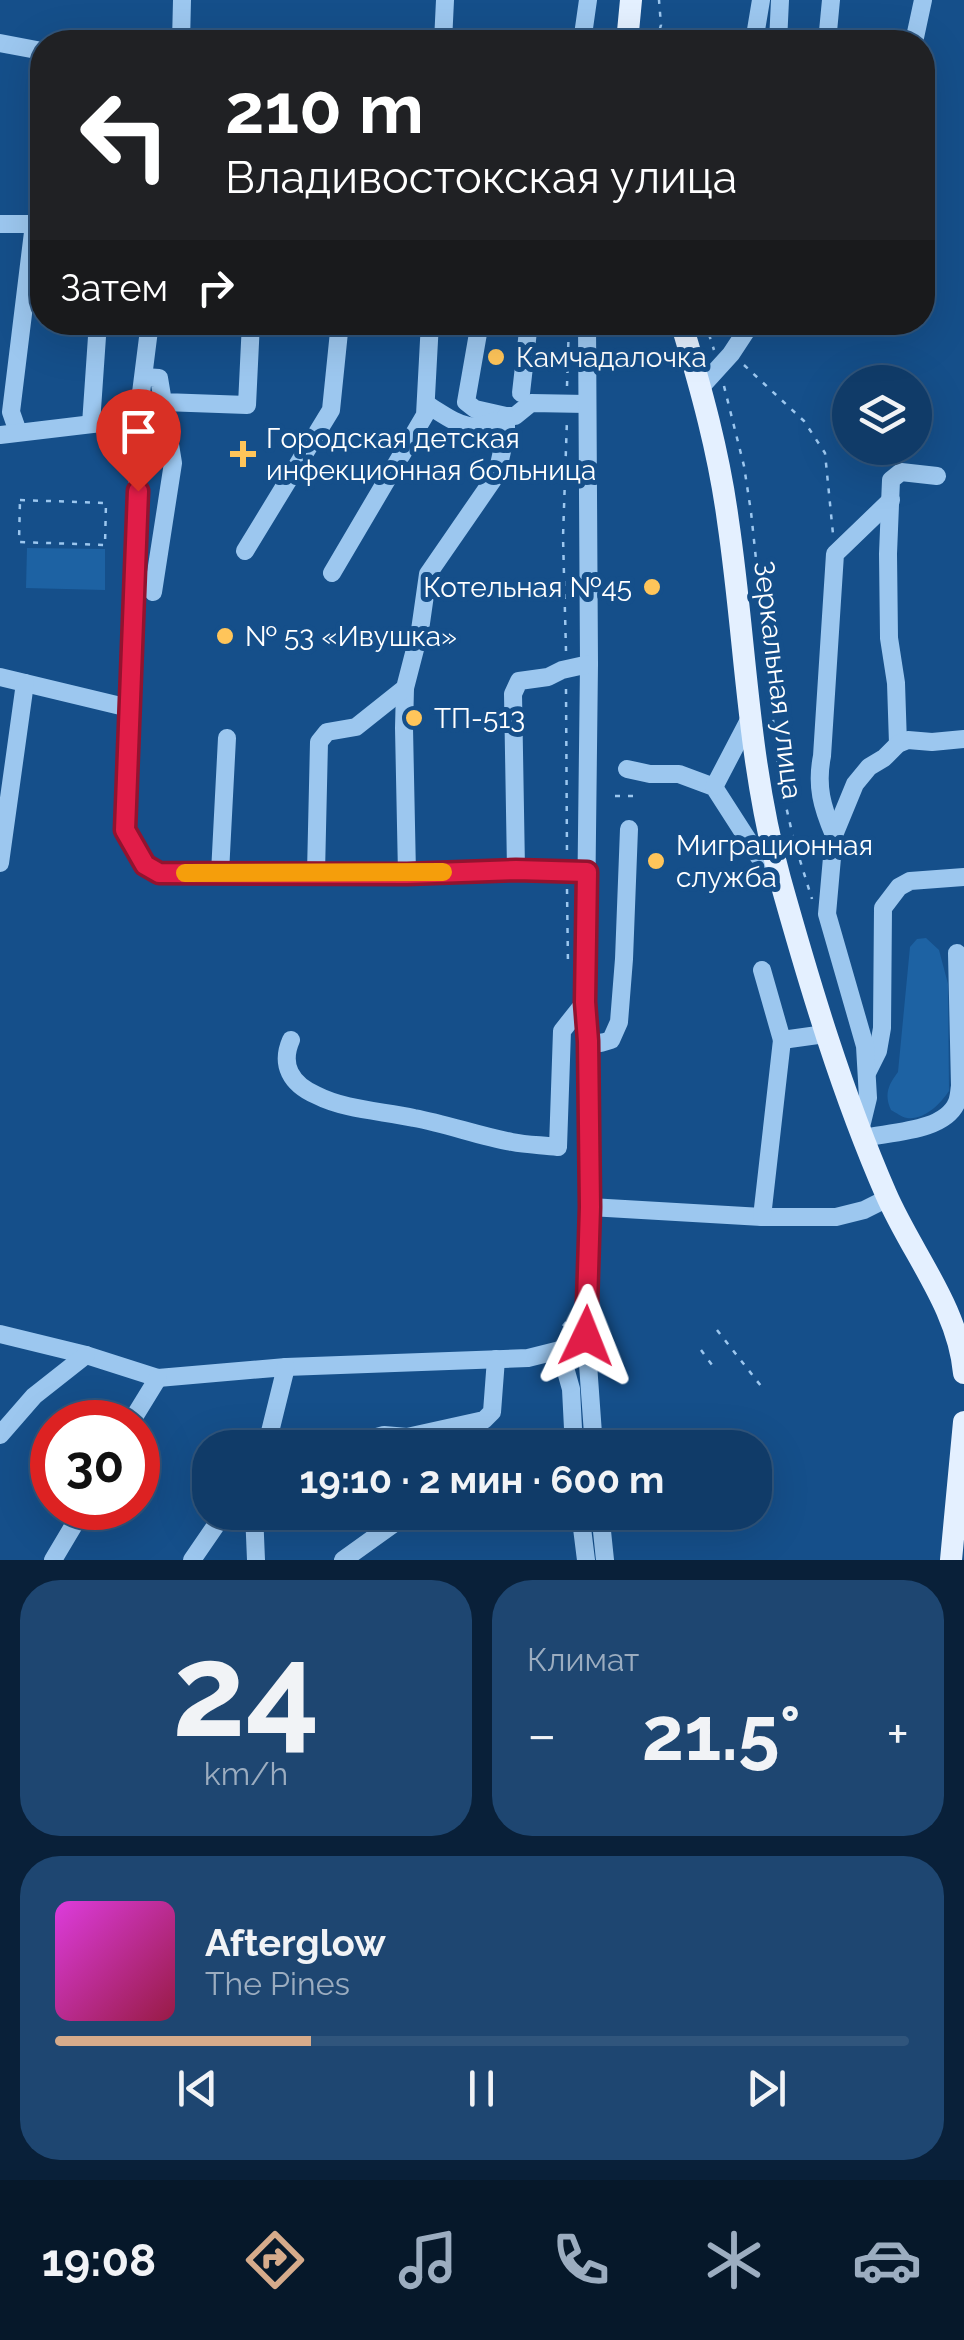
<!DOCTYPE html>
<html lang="ru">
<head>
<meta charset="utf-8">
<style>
	:root { --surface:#103b68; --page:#1e4671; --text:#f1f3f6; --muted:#9cadc0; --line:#30557c; --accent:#d6ab8b }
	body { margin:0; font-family:Raleway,sans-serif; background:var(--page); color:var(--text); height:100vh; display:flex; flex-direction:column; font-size:38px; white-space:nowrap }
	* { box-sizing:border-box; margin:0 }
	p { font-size:32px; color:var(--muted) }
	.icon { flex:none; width:55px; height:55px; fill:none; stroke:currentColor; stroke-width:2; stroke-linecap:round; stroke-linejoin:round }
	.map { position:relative; height:1560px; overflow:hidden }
	.side { display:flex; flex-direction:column; gap:20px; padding:20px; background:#092039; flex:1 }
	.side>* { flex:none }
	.top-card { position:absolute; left:30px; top:30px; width:905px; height:305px; border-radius:40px; box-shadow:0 10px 40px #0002,0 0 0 2px var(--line); background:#202124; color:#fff; overflow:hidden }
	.fabs { position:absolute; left:832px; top:365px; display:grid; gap:20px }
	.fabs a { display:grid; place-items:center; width:100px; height:100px; border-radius:50%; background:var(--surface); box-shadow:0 10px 40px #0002,0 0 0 2px var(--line); font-size:50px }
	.speed { position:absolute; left:30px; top:1400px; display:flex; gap:20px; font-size:50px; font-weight:700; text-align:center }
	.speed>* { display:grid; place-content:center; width:130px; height:130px; border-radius:50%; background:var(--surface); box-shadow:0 10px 40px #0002,0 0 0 2px var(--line); line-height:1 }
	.speed .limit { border:15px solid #d22; background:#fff; color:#111 }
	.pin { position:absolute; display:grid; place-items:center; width:85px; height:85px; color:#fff; margin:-102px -42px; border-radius:50% 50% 50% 0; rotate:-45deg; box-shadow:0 0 10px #0007 }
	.pin .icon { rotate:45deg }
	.me { position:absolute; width:110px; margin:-55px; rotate:2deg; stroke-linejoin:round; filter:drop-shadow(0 0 8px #0008) }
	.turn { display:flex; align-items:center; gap:35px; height:210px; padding:0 30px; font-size:45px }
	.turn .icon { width:130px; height:130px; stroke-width:2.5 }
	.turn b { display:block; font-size:70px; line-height:85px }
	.then { display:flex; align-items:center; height:95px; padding:0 30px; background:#0003; gap:20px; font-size:38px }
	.big { font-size:75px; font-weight:700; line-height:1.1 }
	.side .card { flex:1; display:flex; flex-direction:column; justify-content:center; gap:15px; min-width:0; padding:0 35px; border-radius:40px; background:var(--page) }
	.side .dial { align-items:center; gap:0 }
	.dial b { font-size:130px; line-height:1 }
	.song { display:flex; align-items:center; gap:30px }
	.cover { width:120px; height:120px; border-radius:15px; background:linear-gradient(135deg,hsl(300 70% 55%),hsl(340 70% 35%)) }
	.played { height:10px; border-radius:5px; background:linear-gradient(90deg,var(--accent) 30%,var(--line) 30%) }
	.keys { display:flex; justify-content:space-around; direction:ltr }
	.heat { display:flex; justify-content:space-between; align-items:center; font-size:55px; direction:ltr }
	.side .tiles { flex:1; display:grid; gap:20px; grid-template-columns:1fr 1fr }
	.card:last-child { grid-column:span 2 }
	.trip { position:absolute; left:192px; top:1430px; width:580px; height:100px; border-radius:40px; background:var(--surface); box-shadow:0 10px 40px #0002,0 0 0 2px var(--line); font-weight:700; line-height:100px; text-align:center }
	.dock { display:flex; height:160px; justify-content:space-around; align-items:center; background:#06182a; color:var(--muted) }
	.dock .icon { width:70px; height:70px }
	.dock .active { color:var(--accent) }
	.dock b { font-size:45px; color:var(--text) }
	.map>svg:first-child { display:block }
</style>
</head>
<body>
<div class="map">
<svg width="964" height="1560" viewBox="0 0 964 1560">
	<rect width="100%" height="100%" fill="#154f8a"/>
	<g fill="#1d62a3">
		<path d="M 27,548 L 105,549 L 105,590 L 26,588 Z"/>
		<path d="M 926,938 L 939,950 L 948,984 L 949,1091 C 940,1104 925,1120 907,1118 C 901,1117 897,1113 891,1110 C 884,1095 888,1085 898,1072 L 910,947 L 917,939 Z"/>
	</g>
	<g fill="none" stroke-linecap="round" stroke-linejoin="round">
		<g stroke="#9cc7ef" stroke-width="2.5" stroke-dasharray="5 8" stroke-linecap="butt">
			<path d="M 656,42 L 661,25 L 659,0"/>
			<path d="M 705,322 L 714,350"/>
			<path d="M 744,365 L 804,421 L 825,453 L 833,534"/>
			<path d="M 567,386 L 569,322"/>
			<path d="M 724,386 L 744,466 L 751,512 L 779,776 L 794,841 L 812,899"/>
			<path d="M 20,500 L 106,503 L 105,545 L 19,542 Z"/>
			<path d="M 566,651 L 563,537 L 567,419"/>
			<path d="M 566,689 L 567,856"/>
			<path d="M 615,796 L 636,796"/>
			<path d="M 567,889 L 568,966"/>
			<path d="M 563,1326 L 570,1317"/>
			<path d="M 717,1330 L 761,1386"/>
			<path d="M 701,1350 L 715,1369"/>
		</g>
		<g stroke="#9cc7ef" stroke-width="18">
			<path d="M 181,42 L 182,0"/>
			<path d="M 443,42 L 445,0"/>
			<path d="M 582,42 L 588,0"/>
			<path d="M 754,42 L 761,0"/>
			<path d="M 778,42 L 780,0"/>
			<path d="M 827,42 L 831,0"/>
			<path d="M 914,42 L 923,0"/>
			<path d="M 0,43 L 42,51"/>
			<path d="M 0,224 L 42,224"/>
			<path d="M 150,322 L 141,393 L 125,830 L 145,865 L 159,873 L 407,874 L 516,869 L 587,871"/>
			<path d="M 480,322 L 466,402 L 475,409 L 506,416 L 515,416 L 531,403 L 587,404"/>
			<path d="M 587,322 L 589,664 L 585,1002 L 588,1041 L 590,1207 L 586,1336 L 594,1448"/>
			<path d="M 144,377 L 159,378 L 163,402 L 247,405 L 251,322"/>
			<path d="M 701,387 L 731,354 L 752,322"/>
			<path d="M 521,393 L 529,322"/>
			<path d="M 426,404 C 459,424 469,436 506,416"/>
			<path d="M 91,424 L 98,322"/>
			<path d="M 18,432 L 11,412 L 34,224"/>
			<path d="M 0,435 L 101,423 L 131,413 L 141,393"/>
			<path d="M 245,551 L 331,410 L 340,322"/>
			<path d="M 332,573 L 425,415 L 430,322"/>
			<path d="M 153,592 L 173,463 L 163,402"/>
			<path d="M 0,677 L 129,708"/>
			<path d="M 405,688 L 404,728 L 407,874"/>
			<path d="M 898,744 L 896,683 L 889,638 L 888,554 L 891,480 L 901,472 L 937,476"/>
			<path d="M 627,769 L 650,774 L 679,774 L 714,787 L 759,857 L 779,877"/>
			<path d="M 714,787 L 749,720"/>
			<path d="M 834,835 C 822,807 816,786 822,756 L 835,554 L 891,500"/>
			<path d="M 0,863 L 25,683"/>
			<path d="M 516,869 L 513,694 L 519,681 L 548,677 L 562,670 L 589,664"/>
			<path d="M 220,873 L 227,738"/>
			<path d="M 316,873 L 319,742 L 327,732 L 356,727 L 405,688 L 420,630 L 428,574 L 497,474 L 506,433 L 506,416"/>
			<path d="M 762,970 L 782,1040 L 825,1034"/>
			<path d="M 291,1040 C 280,1065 291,1084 316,1095 C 345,1110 383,1111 414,1118 C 447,1124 479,1136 512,1142 C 527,1145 543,1145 558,1147 L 562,1031 L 585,1002"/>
			<path d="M 588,1041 L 601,1043 L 611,1040 L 619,1022 L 624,959 L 629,829"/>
			<path d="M 868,1071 L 878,1051 L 882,1028 L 883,908 L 899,887 L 910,881 L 964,877"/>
			<path d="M 860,1131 L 868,1098 L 865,1046 L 827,914 L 834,835 L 855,784 L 869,767 L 884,758 L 898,744 L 908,740 L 932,742 L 964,739"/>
			<path d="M 863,1138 C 890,1132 945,1132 957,1102 C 959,1097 959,1092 960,1086 L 957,953"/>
			<path d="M 590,1207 L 762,1217 L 836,1217 L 864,1210 L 888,1198"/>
			<path d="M 762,1217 L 782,1040"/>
			<path d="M 0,1334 L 86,1355 L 158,1378 L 286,1367 L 528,1358 L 560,1350 L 586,1336"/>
			<path d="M 560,1350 L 571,1389 L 574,1448"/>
			<path d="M 131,1422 L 158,1378"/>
			<path d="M 0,1435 L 34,1396 L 86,1355"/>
			<path d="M 407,1437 L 484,1420 L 492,1412 L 496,1359"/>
			<path d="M 266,1448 L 286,1367"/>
			<path d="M 338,1448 L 384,1435 L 407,1437 L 411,1443"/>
			<path d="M 254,1512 L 256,1560"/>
			<path d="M 580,1512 L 586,1560"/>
			<path d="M 600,1512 L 605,1560"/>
			<path d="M 53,1560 L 84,1508"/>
			<path d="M 192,1560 L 225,1512"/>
			<path d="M 343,1560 L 410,1512"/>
		</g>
		<g stroke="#e4f0ff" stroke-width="22">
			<path d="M 627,42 L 631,0"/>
			<path d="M 681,322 C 701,388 719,453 728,521 C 746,642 747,759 780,879 C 810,986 842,1093 886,1194 C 912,1254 958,1307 964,1373"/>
			<path d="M 951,1560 L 964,1422"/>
		</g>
	</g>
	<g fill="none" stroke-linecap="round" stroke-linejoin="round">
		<g stroke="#92132f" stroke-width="25">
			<path id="route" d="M 138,491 L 125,830 L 145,865 L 159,873 L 407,874 L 516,870 L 587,872 L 585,1002 L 588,1041 L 590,1207 L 586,1336"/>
		</g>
		<use href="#route" stroke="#e11d48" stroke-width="18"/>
		<path stroke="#f59e0b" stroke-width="18" d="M 185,873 L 443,872"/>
	</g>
	<g fill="#ffc55a" stroke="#154f8a" stroke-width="4">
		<circle cx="496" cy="357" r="10"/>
		<path d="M238 439h10v10h10v10h-10v10h-10v-10h-10v-10h10z"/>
		<circle cx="652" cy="587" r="10"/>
		<circle cx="225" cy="636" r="10"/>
		<circle cx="414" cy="718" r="10"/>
		<circle cx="656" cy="861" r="10"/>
	</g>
	<g text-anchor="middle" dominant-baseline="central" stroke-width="10" stroke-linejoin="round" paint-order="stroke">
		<g font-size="28" fill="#fff" stroke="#154f8a" text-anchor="start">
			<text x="516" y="357">Камчадалочка</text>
			<text x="266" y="438">Городская детская<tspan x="266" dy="32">инфекционная больница</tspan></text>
			<text x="632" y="587" text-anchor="end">Котельная №45</text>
			<text x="245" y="636">№ 53 «Ивушка»</text>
			<text x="434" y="718">ТП-513</text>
			<text x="676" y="845">Миграционная<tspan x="676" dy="32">служба</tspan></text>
		</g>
		<g font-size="28" fill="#fff" stroke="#154f8a">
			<text transform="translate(778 680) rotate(83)">Зеркальная улица</text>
		</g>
	</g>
</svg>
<div class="fabs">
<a><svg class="icon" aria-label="layers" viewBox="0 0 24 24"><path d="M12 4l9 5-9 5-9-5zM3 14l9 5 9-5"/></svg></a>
</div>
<div class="speed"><div class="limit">30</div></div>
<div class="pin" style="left:138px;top:491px;background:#d93025"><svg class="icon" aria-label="arrive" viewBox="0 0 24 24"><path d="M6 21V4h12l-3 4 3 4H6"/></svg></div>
<svg class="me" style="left:586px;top:1336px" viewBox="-20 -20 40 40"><path d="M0-17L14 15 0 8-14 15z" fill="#e11d48" stroke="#fff" stroke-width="4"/></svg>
<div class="trip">19:10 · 2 мин · 600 m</div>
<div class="top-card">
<div class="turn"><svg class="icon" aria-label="left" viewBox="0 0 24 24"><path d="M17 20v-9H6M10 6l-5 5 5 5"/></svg><div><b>210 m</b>Владивостокская улица</div></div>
<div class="then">Затем<svg class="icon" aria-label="right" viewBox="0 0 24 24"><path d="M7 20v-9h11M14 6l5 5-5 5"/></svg></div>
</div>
</div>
<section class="side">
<div class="tiles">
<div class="card dial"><b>24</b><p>km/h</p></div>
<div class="card"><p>Климат</p>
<div class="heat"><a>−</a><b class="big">21.5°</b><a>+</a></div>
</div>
<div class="card">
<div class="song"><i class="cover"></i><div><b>Afterglow</b><p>The Pines</p></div></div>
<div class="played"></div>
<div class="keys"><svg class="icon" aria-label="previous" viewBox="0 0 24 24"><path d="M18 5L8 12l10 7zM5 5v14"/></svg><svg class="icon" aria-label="pause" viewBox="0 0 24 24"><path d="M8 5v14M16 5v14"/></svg><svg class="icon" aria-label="next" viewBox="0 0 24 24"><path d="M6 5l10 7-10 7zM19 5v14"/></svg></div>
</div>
</div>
</section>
<nav class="dock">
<b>19:08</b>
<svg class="icon active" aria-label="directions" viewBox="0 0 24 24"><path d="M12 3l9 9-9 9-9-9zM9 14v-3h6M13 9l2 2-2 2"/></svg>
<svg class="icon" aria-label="music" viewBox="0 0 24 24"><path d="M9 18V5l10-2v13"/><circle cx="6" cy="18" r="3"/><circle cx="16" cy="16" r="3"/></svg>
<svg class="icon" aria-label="phone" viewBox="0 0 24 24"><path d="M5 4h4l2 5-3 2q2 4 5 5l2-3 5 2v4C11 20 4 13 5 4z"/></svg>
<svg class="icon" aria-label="climate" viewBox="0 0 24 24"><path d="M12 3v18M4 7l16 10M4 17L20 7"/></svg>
<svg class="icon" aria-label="car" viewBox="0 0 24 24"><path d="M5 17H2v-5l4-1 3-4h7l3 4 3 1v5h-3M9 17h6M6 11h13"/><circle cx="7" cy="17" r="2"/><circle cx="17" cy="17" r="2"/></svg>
</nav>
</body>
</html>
